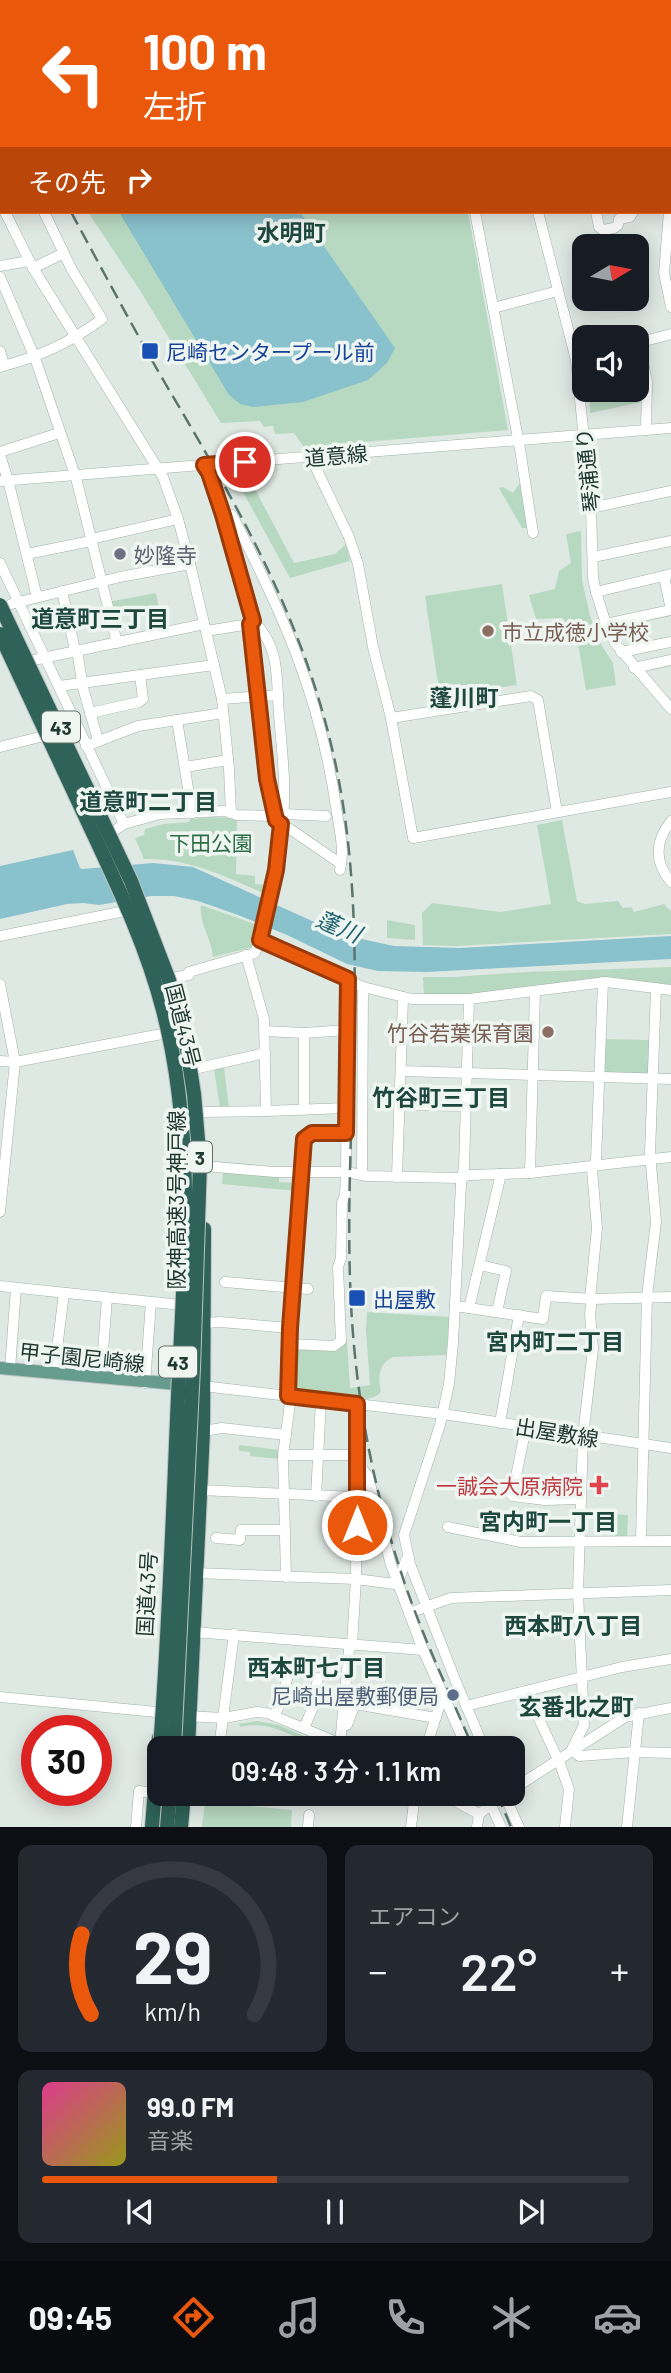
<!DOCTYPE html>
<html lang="ja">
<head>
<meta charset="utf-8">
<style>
	:root { --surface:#171b24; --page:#242831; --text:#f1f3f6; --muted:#9ea1a6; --line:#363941; --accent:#ea580c }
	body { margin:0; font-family:Barlow,"Noto Sans JP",sans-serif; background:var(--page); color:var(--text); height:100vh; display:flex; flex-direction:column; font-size:26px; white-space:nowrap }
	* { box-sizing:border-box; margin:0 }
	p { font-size:23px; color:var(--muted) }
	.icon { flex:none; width:38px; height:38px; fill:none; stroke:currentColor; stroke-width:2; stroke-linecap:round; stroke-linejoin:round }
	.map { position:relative; height:1827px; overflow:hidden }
	.panel { display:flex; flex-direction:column; gap:18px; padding:18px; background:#0d0f14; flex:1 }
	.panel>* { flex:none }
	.top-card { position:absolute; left:0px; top:0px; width:672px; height:214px; box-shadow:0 4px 18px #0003; background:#ea580c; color:#fff; overflow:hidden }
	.needle { width:46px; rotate:80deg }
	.fabs { position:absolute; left:572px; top:234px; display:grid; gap:14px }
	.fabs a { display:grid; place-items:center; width:77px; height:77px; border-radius:14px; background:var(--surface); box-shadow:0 4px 18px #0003; font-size:35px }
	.speed { position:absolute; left:21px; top:1715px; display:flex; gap:14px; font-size:35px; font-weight:700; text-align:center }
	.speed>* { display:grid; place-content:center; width:91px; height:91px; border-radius:50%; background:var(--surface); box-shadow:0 4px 18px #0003; line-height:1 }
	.speed .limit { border:10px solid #d22; background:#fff; color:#111 }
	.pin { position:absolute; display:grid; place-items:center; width:60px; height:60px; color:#fff; margin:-30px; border:4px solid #fff; border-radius:50%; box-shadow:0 2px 7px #0007 }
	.me { position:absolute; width:77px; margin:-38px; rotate:0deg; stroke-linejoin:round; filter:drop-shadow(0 0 5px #0008) }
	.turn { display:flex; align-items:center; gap:24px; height:147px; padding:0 28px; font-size:32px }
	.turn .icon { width:91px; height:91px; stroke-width:2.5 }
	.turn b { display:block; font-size:49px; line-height:60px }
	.then { display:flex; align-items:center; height:66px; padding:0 28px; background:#0003; gap:14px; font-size:26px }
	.big { font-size:52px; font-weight:600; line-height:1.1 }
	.panel .tile { flex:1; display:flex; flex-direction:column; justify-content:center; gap:10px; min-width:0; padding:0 24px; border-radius:14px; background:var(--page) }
	.panel .dial { align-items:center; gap:0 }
	.dial svg { height:182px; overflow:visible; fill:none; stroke:var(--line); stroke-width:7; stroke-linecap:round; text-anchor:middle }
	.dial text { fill:var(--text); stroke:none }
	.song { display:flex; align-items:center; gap:21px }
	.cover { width:84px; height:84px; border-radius:10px; background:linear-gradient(135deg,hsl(330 70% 55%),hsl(60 70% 35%)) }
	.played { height:7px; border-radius:4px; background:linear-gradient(90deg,var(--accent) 40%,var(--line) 40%) }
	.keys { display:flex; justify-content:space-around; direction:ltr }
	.heat { display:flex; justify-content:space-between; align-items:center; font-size:38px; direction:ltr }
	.panel .tiles { flex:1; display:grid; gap:18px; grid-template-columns:1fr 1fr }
	.tile:last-child { grid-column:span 2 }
	.trip { position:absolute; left:147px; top:1736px; width:378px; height:70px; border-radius:14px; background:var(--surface); box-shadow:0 4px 18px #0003; font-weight:600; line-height:70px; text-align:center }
	.tabs { display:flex; height:112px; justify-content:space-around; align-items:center; background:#090b0e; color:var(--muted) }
	.tabs .icon { width:49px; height:49px }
	.tabs .selected { color:var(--accent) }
	.tabs b { font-size:32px; color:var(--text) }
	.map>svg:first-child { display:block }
</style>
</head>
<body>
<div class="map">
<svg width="671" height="1827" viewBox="0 0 671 1827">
	<rect width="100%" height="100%" fill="#dfe9e4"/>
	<g fill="#b8d9c1">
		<path d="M 255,0 L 436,0 L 436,2 L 258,2 Z"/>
		<path d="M 88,212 L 468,212 L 508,430 L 304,447 L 294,433 L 275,434 L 273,426 L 264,427 L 260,421 L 221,423 L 139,289 Z"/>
		<path d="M 644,383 L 642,402 L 590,413 L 589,390 L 637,390 L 637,384 Z"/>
		<path d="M 243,474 L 247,474 L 294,563 L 335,554 L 346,544 L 350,561 L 290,578 L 237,481 Z"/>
		<path d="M 520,483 L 527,528 L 522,528 L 499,488 L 503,487 L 513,493 Z"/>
		<path d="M 581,531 L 582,580 L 590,616 L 602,646 L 613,663 L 616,685 L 586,690 L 579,649 L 563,618 L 536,619 L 529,595 L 555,589 L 559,571 L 571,563 L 566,534 Z"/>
		<path d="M 502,584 L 517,685 L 464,693 L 463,686 L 439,690 L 425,596 Z"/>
		<path d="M 156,593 L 159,608 L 113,617 L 108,602 Z"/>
		<path d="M 211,817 L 237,818 L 236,874 L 255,876 L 255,884 L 268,885 L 267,895 C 227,877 189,858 144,859 L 135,838 L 144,835 L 145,829 L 163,824 L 189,822 L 190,819 Z"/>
		<path d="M 562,820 L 577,901 L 585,904 L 618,901 L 623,908 L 631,907 L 634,912 L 664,904 L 671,911 L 671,934 L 456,946 L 423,945 L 422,913 L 432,903 L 500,912 L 551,904 L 537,825 Z"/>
		<path d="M 201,905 L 260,926 L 253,947 L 213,957 C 212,940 198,921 201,905 Z"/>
		<path d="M 387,920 L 415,925 L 415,940 L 387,938 Z"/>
		<path d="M 671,967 L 671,987 L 607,979 L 469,997 L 424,997 L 423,977 L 454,977 L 526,972 Z"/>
		<path d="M 603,1039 L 651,1040 L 650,1073 L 604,1073 Z"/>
		<path d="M 224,1067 L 229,1107 L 220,1107 L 214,1069 Z"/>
		<path d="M 226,1172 L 279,1175 L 279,1182 L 297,1183 L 297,1191 L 222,1184 L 223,1173 Z"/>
		<path d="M 367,1312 L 450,1317 L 446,1355 L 393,1357 C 378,1364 378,1377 381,1392 C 368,1408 315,1394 295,1392 L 292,1388 L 295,1348 L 347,1342 L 350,1388 L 370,1385 L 366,1330 Z"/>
		<path d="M 239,1445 L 280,1450 L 280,1459 L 250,1456 L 250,1452 L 239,1451 Z"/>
		<path d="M 610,1514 L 628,1515 L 627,1537 L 609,1536 Z"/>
		<path d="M 257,1721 L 279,1725 L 325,1746 L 325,1748 L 320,1748 C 294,1737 269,1720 240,1727 L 239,1724 Z"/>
		<path d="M 205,1802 L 292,1810 L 291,1827 L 202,1827 Z"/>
	</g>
	<g fill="#89c1cc">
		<path d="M 119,212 L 300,212 L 395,348 L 387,363 L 368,380 L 303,402 L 253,407 L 240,404 L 229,395 Z"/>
		<path d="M 73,850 L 80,868 L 82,869 L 153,863 L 193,867 L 343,935 L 394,946 L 460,948 L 671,936 L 671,959 L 427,972 L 378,971 L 347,964 L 287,935 L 238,915 L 198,901 L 174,896 L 151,896 L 99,905 L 83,903 L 67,904 L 0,919 L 0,866 Z"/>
	</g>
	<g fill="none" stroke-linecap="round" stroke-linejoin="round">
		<g stroke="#a2b0ab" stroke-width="11">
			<g id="minor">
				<path d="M 444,0 L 444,2"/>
				<path d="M 503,0 L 504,2"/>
				<path d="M 551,0 L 552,2"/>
				<path d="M 594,0 L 595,2"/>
				<path d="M 638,0 L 638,2"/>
				<path d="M 670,36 L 671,36"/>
				<path d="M 0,128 L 2,131"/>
				<path d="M 670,147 L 671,150"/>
				<path d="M 670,169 L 671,169"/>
				<path d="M 0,200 L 2,204"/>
				<path d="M 5,212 L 33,268 L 163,477 L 178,519 L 190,564 L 222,699 L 229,769 L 231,813"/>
				<path d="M 475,212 L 520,449 L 533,533"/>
				<path d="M 538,212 L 576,360 L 591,508 L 593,578 L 596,592 L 606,624 L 615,643 L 671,709"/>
				<path d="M 596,212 L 599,227 L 603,230 L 614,228 L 618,225 L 619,219 L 630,217 L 633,212"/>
				<path d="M 669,212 L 664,273 L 671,307"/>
				<path d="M 0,266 L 29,261"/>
				<path d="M 33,268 L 64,253"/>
				<path d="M 0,277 L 35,358 L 76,478 L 117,643"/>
				<path d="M 493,308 L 558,291"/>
				<path d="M 639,342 L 647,382 L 646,430"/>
				<path d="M 637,343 L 671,334"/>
				<path d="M 0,351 L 4,365"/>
				<path d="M 0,367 C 40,356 68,344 102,319 L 72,270 L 44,212"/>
				<path d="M 0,452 L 59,433"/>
				<path d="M 0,455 L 8,480 L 37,597"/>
				<path d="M 314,457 L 315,466 L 349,537 L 358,564 L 373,647 L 391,718 L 413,838 L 671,792"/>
				<path d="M 0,481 L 671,428"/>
				<path d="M 591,508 L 671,491"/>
				<path d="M 224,517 L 232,515 C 283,614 320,696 336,807 C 339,828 345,849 340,870"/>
				<path d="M 91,539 L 178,519"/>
				<path d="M 27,554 L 91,541"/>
				<path d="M 593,557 L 671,541"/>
				<path d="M 0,563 L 124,824"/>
				<path d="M 664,576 L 671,610"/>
				<path d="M 62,591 L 75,650"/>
				<path d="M 596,592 L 671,574"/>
				<path d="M 11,604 L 120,577 L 190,564"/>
				<path d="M 250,624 L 267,779 L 276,820"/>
				<path d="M 606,624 L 671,610"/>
				<path d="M 206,631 L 250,624 L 253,621"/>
				<path d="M 77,650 L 83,688 L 98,740"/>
				<path d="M 621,652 L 671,642"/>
				<path d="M 29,661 L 204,624"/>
				<path d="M 634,668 L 671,660"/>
				<path d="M 59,686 L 214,665"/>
				<path d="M 222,699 L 278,695"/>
				<path d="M 90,713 L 139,702 L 143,699 L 140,675"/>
				<path d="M 391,718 L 531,696 L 538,700 L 557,812"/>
				<path d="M 177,720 L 192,813"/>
				<path d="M 86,746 L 138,726 L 223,713"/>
				<path d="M 0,747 L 44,736"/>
				<path d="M 185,767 L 228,760"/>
				<path d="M 284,814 L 326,816"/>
				<path d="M 671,821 C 655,841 654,862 671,882"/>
				<path d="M 111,833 L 124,824 L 160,814 L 225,811 L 237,815 L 271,816 L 341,864"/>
				<path d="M 0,936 L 125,911"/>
				<path d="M 260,940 L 363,987 L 412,999 L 469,999 L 606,982 L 671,990"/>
				<path d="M 172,978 L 189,975 L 189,972 L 255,953 C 274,904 286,832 284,779 C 283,758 281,737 279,715 C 276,679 281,647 253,621 L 223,515 L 209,473 L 204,465"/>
				<path d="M 0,984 L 15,1062 L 0,1061"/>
				<path d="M 469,999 L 464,1168 L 461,1184 L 453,1343 L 449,1384 L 440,1425 L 404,1535 L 410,1564 L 456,1682 L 484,1748"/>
				<path d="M 264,1031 L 304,1033 L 347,1030"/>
				<path d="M 304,1033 L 304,1110"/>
				<path d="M 194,1069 L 265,1053"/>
				<path d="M 401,1071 L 671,1079"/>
				<path d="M 400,1105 L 466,1106"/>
				<path d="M 266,1111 L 346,1108"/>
				<path d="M 200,1112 L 266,1111 L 264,1019 L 246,955"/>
				<path d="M 204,1166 L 275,1172 L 346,1172 L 367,1176 L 458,1178 L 470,1175 L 530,1173 L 671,1157"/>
				<path d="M 530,1173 L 535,991"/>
				<path d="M 362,1175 L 363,987"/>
				<path d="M 397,1177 L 403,997"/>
				<path d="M 0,1212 L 15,1062 L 167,1033"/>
				<path d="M 480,1265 L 506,1271 L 497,1312"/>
				<path d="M 225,1282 L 308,1289"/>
				<path d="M 0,1286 L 181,1305"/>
				<path d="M 590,1299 L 597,1228 L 592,1170 L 596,1160 L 603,982"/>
				<path d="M 592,1299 L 590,1314 L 593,1349 L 583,1436 L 578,1593 L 584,1725 L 572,1749 L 579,1756 L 635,1752 L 671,1753"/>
				<path d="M 455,1306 L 543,1319 L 546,1296 L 592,1299 L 671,1297"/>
				<path d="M 469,1308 L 501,1174"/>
				<path d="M 205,1323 L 220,1322 L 290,1328"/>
				<path d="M 290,1344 L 334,1346 L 341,1341 L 338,1267 L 341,1258 L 342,1203 L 345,1195 L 346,1172 L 348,979"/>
				<path d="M 10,1369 L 16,1288"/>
				<path d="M 54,1373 L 64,1293"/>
				<path d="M 101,1378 L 107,1298"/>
				<path d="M 145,1383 L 151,1302"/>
				<path d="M 203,1386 L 443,1414 L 671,1448"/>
				<path d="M 288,1396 L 290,1328 L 304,1139 L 312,1133 L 346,1133"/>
				<path d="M 500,1423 L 519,1315"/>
				<path d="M 526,1427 L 512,1496 L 545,1500 L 580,1499"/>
				<path d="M 203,1431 L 222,1428 L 286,1435"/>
				<path d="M 283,1455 L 357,1455"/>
				<path d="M 357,1470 L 364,1471 L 368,1476 L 391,1565 L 423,1650 L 467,1748"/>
				<path d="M 200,1490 L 357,1497"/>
				<path d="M 316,1496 L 321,1400"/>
				<path d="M 448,1527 L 521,1542 L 671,1541"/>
				<path d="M 216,1538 L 240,1540 L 241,1530 L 284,1530"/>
				<path d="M 641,1540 L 647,1296 L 656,1222 L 650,1153 L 656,988"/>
				<path d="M 195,1573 L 356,1579 L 395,1584 L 398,1583 L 406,1560 L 409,1558"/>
				<path d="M 286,1577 L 283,1455 L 291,1396"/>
				<path d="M 409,1613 L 451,1598 L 671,1590"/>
				<path d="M 193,1632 L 423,1650"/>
				<path d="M 526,1691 L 560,1764 L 569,1789 L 565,1827"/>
				<path d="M 0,1697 L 167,1713"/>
				<path d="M 466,1706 L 622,1667 L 671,1659"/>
				<path d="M 275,1715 L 284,1693 L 288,1674"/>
				<path d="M 185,1716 L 224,1718 L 257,1712 L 267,1713 L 351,1748"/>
				<path d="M 347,1725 L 355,1704 L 436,1718"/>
				<path d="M 304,1728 L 313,1707 L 318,1678"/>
				<path d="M 340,1744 L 349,1650 L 352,1645 L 356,1579 L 357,1404"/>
				<path d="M 219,1748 L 234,1634"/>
				<path d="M 426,1748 L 439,1707 L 446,1693"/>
				<path d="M 513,1789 L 625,1717 L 671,1708"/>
				<path d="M 442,1794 L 479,1814 L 505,1794"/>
				<path d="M 486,1794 L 501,1827"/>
				<path d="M 504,1794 L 519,1827"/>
				<path d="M 136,1827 L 139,1791 L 155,1793"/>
				<path d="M 308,1827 L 309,1815"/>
				<path d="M 411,1827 L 415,1794"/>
				<path d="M 477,1827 L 479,1814"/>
				<path d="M 627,1827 L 639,1713"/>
			</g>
		</g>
		<g stroke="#bcc3c2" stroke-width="14">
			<path id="major" d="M 0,1368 L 188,1385"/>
		</g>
		<g stroke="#bcc3c2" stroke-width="16">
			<g id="highway">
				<path d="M 188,1748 L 203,1431 L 204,1229"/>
				<path d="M 152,1827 L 159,1738"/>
				<path d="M 167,1827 L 170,1794"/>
				<path d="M 181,1827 L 184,1794"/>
			</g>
		</g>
		<use href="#minor" stroke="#fff" stroke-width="10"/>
		<use href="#major" stroke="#669c8e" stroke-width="12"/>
		<use href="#highway" stroke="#2f6258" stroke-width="14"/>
		<g stroke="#5b746d" stroke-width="2.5" stroke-dasharray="14 7" stroke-linecap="butt">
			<path d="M 0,84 L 2,87"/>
			<path d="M 71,212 C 102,269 132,326 165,383 C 240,510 309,628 338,776 C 372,950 342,1128 351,1304 C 356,1402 375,1498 407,1590 C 426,1644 451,1696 473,1748"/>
			<path d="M 497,1794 L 511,1827"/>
		</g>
		<g stroke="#bcc3c2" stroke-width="16" stroke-linecap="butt">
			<g id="highway-bridge">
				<path d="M 0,605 L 131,881 L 169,980 L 187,1049 L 194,1094 L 200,1163 L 193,1368 L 174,1748"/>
				<path d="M 0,634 C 31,700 62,766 93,833 C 120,891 147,948 163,1010 C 196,1137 184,1267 178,1396 C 173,1513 169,1631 160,1748"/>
			</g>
		</g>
		<use href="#highway-bridge" stroke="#2f6258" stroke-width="14"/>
	</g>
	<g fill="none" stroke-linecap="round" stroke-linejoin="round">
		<g stroke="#983908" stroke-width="18">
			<path id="route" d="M 245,462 L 204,465 L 209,473 L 223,515 L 253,621 L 250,624 L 267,779 L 276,820 L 281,824 L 276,870 L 260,940 L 348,979 L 346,1133 L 312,1133 L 304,1139 L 290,1328 L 288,1396 L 357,1404 L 357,1525"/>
		</g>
		<use href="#route" stroke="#ea580c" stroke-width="12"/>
	</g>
	<g fill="#1a4fb4" stroke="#eff6f2" stroke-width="2.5">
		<rect x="141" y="342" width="18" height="18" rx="3.5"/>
		<rect x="348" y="1289" width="18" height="18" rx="3.5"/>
	</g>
	<circle fill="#6b7280" stroke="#eff6f2" stroke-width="2.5" cx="120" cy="554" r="7"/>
	<g fill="#8d6e63" stroke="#eff6f2" stroke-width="2.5">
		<circle cx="488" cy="631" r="7"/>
		<circle cx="548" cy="1032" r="7"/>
	</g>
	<path fill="#e0444e" stroke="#eff6f2" stroke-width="2.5" d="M595.5 1474.5h7v7h7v7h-7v7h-7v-7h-7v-7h7z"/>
	<circle fill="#5c6f8a" stroke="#eff6f2" stroke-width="2.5" cx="453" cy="1695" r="7"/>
	<g text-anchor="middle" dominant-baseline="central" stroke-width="7" stroke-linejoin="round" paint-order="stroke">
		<g fill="#eff6f2" stroke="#5f716c" stroke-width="2">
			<rect x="42" y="711.5" width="38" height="31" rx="5"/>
			<rect x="188" y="1141.5" width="24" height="31" rx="5"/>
			<rect x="159" y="1346.5" width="38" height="31" rx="5"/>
		</g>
		<g font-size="19" font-weight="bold" fill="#213832">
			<text x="61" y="727">43</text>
			<text x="200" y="1157">3</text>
			<text x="178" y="1362">43</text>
		</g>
		<g font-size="21" fill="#164399" stroke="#eff6f2" text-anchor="start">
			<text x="166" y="351">尼崎センタープール前</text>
			<text x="373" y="1298">出屋敷</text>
		</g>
		<g font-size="21" fill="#213832" stroke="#eff6f2">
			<text transform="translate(336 455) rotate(-5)">道意線</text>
			<text transform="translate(587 470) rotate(-96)">琴浦通り</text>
			<text transform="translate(184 1025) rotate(76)">国道43号</text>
			<text transform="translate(175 1200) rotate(-90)">阪神高速3号神戸線</text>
			<text transform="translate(82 1357) rotate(6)">甲子園尼崎線</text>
			<text transform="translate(557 1432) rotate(9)">出屋敷線</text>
			<text transform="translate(146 1594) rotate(-87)">国道43号</text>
		</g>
		<g font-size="21" fill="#5b616d" stroke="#eff6f2" text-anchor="start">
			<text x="134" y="554">妙隆寺</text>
		</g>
		<g font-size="21" fill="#785e54" stroke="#eff6f2" text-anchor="start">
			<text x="502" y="631">市立成徳小学校</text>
			<text x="534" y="1032" text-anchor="end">竹谷若葉保育園</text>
		</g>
		<g font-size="21" fill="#2e6c46" stroke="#eff6f2">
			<text x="211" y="842">下田公園</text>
		</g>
		<g font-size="21" fill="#be3a42" stroke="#eff6f2" text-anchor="end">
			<text x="583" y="1485">一誠会大原病院</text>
		</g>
		<g font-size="21" fill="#4e5e75" stroke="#eff6f2" text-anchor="end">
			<text x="439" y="1695">尼崎出屋敷郵便局</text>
		</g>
		<g font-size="23" font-weight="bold" fill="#1e483e" stroke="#eff6f2">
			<text x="291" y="232">水明町</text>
			<text x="100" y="618">道意町三丁目</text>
			<text x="464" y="697">蓬川町</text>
			<text x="148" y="801">道意町二丁目</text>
			<text x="441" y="1097">竹谷町三丁目</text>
			<text x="555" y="1341">宮内町二丁目</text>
			<text x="548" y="1521">宮内町一丁目</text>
			<text x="573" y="1625">西本町八丁目</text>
			<text x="316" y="1667">西本町七丁目</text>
			<text x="576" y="1706">玄番北之町</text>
		</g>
		<g font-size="23" font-style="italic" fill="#1f626f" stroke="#eff6f2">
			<text transform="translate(339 926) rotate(23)">蓬川</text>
		</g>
	</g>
</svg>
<div class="fabs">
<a><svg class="needle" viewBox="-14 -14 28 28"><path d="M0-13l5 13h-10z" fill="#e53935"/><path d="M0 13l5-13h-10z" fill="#9ea1a6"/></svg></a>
<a><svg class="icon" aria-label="sound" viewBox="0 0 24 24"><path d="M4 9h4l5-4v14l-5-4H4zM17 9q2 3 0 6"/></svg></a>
</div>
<div class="speed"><div class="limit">30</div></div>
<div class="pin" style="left:245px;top:462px;background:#d93025"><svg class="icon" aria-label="arrive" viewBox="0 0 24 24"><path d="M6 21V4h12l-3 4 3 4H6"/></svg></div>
<svg class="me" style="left:357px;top:1525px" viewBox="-20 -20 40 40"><circle r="17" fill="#ea580c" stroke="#fff" stroke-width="3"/><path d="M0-11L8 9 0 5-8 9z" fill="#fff"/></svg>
<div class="trip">09:48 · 3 分 · 1.1 km</div>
<div class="top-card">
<div class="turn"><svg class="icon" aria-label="left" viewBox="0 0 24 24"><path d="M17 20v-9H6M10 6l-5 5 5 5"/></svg><div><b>100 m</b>左折</div></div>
<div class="then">その先<svg class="icon" aria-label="right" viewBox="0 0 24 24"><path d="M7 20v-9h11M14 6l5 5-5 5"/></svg></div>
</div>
</div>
<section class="panel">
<div class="tiles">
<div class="tile dial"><svg viewBox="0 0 100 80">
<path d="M14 69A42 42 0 1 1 86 69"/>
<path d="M14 69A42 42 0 0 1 10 34" stroke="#ea580c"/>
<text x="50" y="56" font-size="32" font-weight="700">29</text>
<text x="50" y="72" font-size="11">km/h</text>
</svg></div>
<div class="tile"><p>エアコン</p>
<div class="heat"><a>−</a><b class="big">22°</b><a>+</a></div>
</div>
<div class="tile">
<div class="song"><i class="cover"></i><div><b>99.0 FM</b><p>音楽</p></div></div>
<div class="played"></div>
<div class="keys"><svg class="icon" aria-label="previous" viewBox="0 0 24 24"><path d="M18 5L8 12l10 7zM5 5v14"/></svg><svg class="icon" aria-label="pause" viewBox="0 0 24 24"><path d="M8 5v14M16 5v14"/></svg><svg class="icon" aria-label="next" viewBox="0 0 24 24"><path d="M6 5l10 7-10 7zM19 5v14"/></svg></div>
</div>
</div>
</section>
<nav class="tabs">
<b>09:45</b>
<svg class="icon selected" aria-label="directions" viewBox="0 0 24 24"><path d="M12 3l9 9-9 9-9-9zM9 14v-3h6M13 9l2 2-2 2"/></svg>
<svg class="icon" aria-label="music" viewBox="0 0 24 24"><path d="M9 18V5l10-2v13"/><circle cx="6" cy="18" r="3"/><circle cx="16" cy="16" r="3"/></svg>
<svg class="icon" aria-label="phone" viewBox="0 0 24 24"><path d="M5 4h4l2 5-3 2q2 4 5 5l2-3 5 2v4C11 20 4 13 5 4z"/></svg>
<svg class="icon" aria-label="climate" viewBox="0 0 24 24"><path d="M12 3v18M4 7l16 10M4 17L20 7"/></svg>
<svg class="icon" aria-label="car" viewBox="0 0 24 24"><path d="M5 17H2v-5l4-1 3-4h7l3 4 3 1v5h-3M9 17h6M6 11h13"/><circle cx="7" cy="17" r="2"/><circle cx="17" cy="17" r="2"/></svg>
</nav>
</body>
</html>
